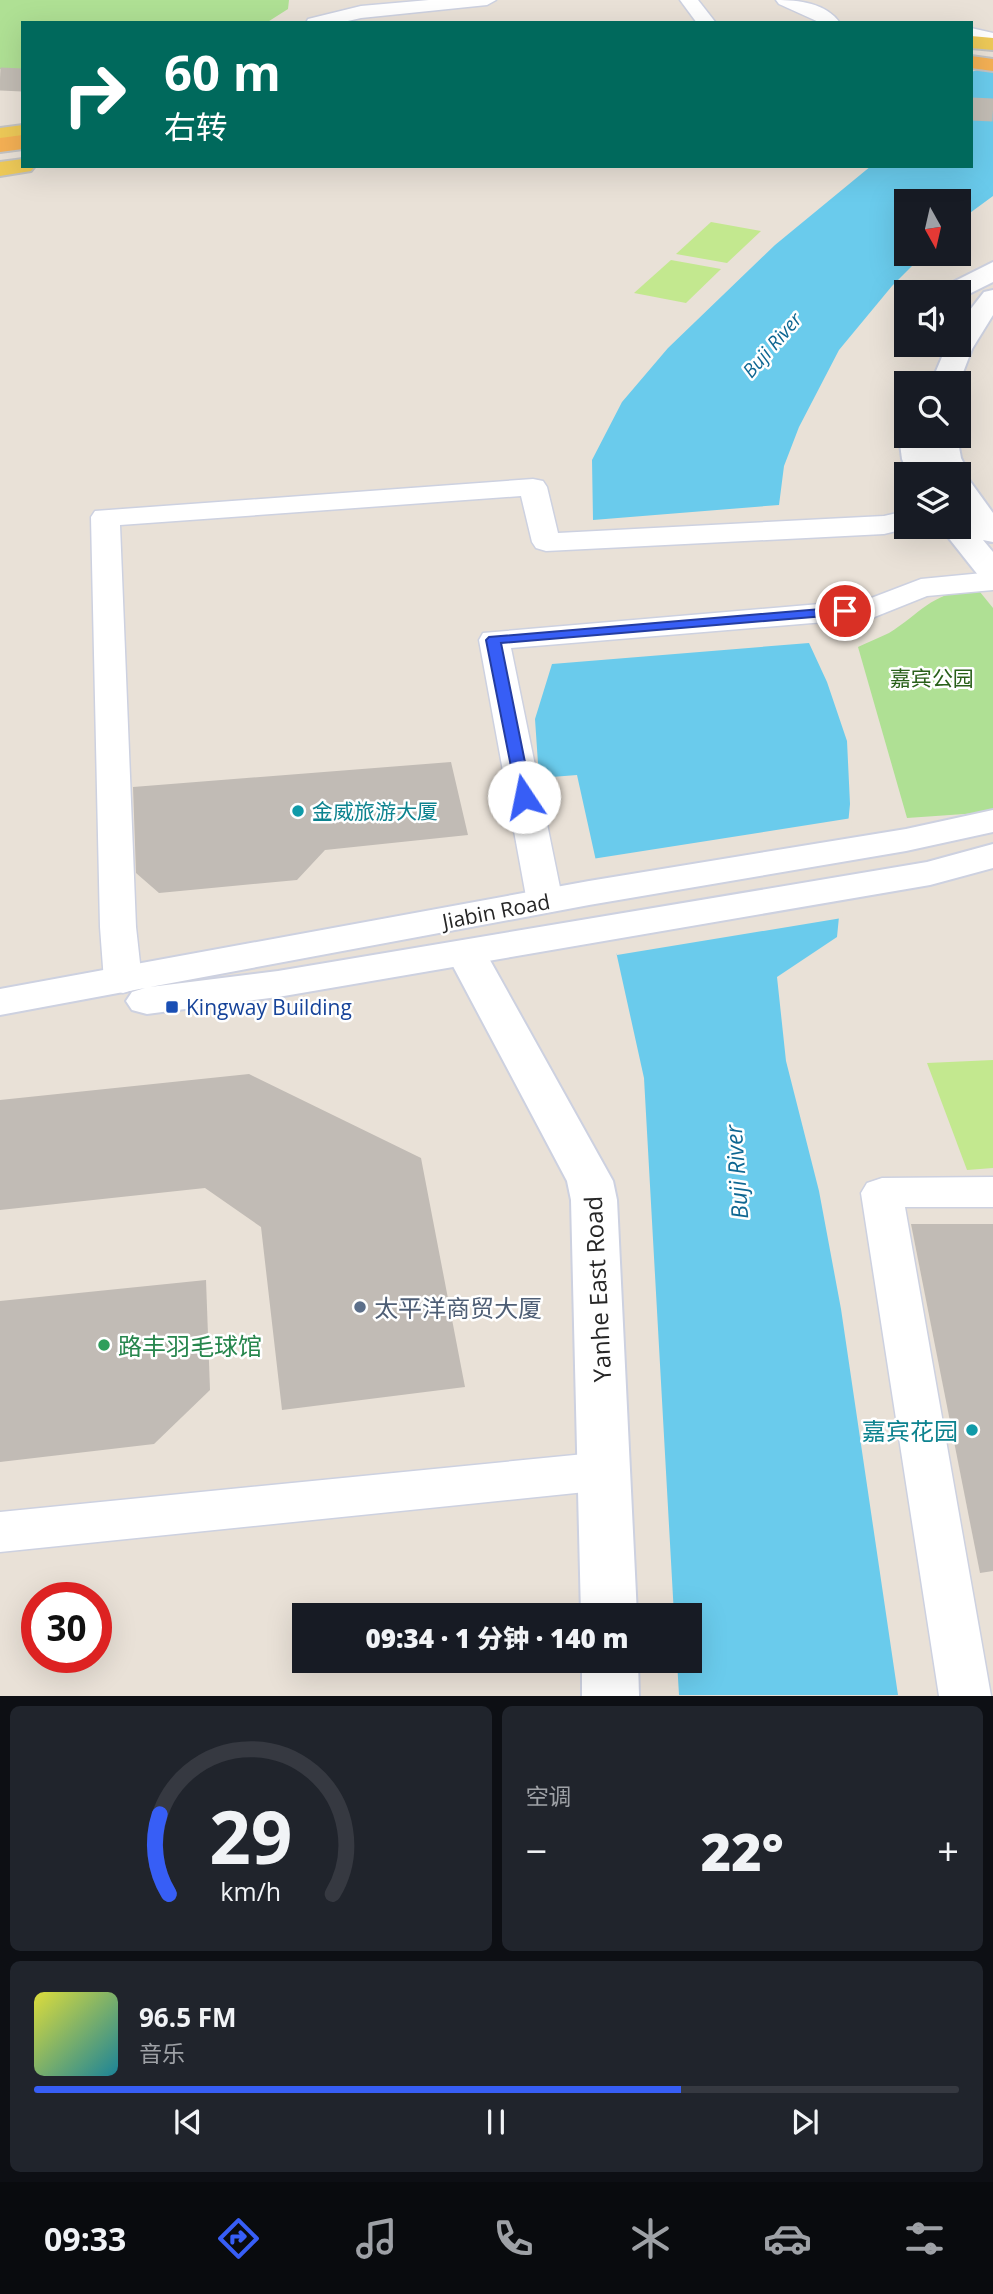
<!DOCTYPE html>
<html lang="zh">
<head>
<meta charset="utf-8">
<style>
	:root { --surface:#171b24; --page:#20242c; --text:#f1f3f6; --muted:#9ea1a6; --line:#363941; --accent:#375ef6 }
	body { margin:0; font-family:"Open Sans","Noto Sans SC",sans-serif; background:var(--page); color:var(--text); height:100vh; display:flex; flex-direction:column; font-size:26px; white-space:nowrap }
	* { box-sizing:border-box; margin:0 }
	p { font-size:23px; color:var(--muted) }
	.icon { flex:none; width:38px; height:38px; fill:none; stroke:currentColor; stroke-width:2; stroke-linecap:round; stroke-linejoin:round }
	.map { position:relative; height:1696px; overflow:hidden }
	.sheet { display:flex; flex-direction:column; gap:10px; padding:10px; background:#0d0f14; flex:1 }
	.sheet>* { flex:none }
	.banner { position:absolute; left:21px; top:21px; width:952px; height:147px; border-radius:0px; box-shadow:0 7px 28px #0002; background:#00695c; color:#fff; overflow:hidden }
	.needle { width:46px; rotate:172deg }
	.tools { position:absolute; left:894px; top:189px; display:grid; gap:14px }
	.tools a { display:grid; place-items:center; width:77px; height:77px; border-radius:0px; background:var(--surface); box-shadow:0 7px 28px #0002; font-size:35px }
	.speed { position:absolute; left:21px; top:1582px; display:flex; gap:14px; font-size:35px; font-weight:700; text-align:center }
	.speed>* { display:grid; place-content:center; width:91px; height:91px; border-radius:50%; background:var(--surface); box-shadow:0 7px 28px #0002; line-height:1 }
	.speed .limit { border:10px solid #d22; background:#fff; color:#111 }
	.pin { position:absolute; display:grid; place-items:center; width:60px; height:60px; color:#fff; margin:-30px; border:4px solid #fff; border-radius:50%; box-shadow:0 2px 7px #0007 }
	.me { position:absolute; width:77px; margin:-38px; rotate:349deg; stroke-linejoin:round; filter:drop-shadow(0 0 5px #0008) }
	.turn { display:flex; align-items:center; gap:24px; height:147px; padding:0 28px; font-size:32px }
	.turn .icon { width:91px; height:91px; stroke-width:2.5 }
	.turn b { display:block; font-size:49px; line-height:60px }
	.big { font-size:52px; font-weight:800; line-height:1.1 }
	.sheet .widget { flex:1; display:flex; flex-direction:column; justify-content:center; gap:10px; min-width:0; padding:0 24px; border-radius:10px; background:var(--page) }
	.sheet .dial { align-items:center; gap:0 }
	.dial svg { height:182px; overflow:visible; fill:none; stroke:var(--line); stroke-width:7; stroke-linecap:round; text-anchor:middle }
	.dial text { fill:var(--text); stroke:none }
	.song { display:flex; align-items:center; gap:21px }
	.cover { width:84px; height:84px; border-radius:10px; background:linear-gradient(135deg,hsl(60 70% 55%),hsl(190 70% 35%)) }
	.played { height:7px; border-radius:4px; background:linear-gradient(90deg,var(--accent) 70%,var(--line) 70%) }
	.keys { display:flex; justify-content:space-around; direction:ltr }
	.heat { display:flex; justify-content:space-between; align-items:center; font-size:38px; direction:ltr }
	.sheet .tiles { flex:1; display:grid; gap:10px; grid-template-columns:1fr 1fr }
	.widget:last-child { grid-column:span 2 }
	.trip { position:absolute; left:292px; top:1603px; width:410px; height:70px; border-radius:0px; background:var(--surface); box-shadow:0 7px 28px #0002; font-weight:800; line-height:70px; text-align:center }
	.tab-bar { display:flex; height:112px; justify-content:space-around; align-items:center; background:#090b0e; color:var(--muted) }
	.tab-bar .icon { width:49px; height:49px }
	.tab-bar .current { color:var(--accent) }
	.tab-bar b { font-size:32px; color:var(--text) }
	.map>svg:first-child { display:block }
</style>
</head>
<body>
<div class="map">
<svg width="993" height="1696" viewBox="0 0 993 1696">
	<rect width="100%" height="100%" fill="#e9e1d7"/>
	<g fill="#afe094">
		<path d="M 0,0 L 289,0 L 288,9 L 266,23 L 23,23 L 23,72 L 20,72 L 0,69 Z"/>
		<path d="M 971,590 L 980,592 L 993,608 L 993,812 L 907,818 L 858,647 C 868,642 879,638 889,633 C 920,614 931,593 971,590 Z"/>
	</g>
	<g fill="#c3e88f">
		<path d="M 711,222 L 761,231 L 727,263 L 676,254 Z"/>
		<path d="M 671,260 L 721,269 L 686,303 L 634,293 Z"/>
		<path d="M 993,1060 L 993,1168 L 967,1170 L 927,1063 Z"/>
	</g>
	<g fill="#6acbec">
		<path d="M 993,65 L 993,196 L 959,221 L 959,201 L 906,201 L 906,254 L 924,254 L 892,286 L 839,350 L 799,427 L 784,466 L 779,505 L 593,520 L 592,460 L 622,402 L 668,348 L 775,245 L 871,166 L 971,166 L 971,72 Z"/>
		<path d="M 809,643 L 827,682 L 847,741 L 850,804 L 837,937 L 777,977 L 786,1061 L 819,1191 L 841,1309 L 898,1695 L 679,1695 L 677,1661 L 690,1661 L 690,1615 L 674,1615 L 644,1078 L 577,775 L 539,778 L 535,719 L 552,664 Z"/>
	</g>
	<path fill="#e9e1d7" d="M 852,818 L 842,918 L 617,955 L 610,941 L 592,859 Z"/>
	<g fill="#c1bbb5">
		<path d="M 451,762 L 468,835 L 325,850 L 297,880 L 159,893 L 136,873 L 133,787 Z"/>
		<path d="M 249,1074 L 421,1158 L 465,1387 L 282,1410 L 261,1227 L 205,1188 L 0,1210 L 0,1100 Z"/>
		<path d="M 911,1224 L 993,1224 L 993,1571 L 980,1573 Z"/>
		<path d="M 206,1280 L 210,1390 L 154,1444 L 0,1462 L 0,1301 Z"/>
	</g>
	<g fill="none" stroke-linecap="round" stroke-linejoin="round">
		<g stroke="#c2bcb4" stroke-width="23" stroke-dasharray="23 11" stroke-linecap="butt">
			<path d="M 0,79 L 23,80"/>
			<path d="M 971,109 L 993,110"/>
		</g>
		<g stroke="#cdd1e0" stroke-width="3">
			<g id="minor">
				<path d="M 429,0 L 496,0 L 487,5 L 361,18 L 339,23 L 306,23 L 308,19 L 361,6 Z"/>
				<path d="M 680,0 L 698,0 L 716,23 L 697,23 Z"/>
				<path d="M 776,0 C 799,0 826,3 840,23 L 821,23 L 779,4 Z"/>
				<path d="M 971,28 L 993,33 L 993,45 L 971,40 Z"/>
				<path d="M 533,479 L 543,481 L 547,487 L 558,533 L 884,516 L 906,511 L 906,527 L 913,527 L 884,534 L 546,551 L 536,548 L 532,542 L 521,496 L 120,525 L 136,927 L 142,981 L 136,989 L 123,993 L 110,989 L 104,981 L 100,927 L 91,517 L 95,511 Z"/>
				<path d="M 993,572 L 993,590 L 927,596 L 872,618 L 511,648 L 563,902 L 558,910 L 545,913 L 532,910 L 527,902 L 479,640 L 483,633 L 866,600 L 921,579 Z"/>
				<path d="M 993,1177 L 993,1207 L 905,1207 L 991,1696 L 939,1696 L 861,1193 L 867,1183 L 882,1178 Z"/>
				<path d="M 605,1452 L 622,1458 L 629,1471 L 622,1484 L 605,1490 L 0,1552 L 0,1512 Z"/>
			</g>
		</g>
		<g stroke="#cdd1e0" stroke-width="4">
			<g id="tertiary">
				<path d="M 993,262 L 993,282 L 959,299 L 959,292 L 941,292 L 945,286 Z"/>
				<path d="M 993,290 L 993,315 L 972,349 L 959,383 L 931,383 L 947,345 L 959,345 L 959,324 L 984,292 Z"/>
				<path d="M 906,429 L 906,436 L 957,436 L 961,458 L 969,474 L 967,477 L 993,513 L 993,542 L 983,540 L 993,552 L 993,583 L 982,580 L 940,527 L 959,527 L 959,518 L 965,520 L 959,511 L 959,474 L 939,474 L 935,466 L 938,474 L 908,474 L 902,459 L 899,436 Z"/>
				<path d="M 466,940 L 480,944 L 486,953 L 613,1181 L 617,1200 L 637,1615 L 581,1615 L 571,1200 L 567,1181 L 446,953 L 452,944 Z"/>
				<path d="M 582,1661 L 638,1661 L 639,1696 L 582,1696 Z"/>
			</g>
		</g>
		<g stroke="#cdd1e0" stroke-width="4">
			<path id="secondary" d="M 993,810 L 993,832 L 906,851 L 589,905 L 150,987 L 278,971 L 927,862 L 993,844 L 993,868 L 930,885 L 278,997 L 147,1014 L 132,1010 L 126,1001 L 132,992 L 145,988 L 0,1015 L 0,989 L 589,881 L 906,829 Z"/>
		</g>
		<g stroke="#c2c2c2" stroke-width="4">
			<g id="primary">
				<path d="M 971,36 L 993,38 L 993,50 L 971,48 Z"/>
				<path d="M 23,125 L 23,139 L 0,142 L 0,128 Z"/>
				<path d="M 23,159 L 23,166 L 35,166 L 31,171 L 0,176 L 0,162 Z"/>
			</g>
		</g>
		<g stroke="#c2c2c2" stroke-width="4">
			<g id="trunk">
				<path d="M 971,56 L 993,59 L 993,71 L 971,68 Z"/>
				<path d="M 23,135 L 23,149 L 0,152 L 0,138 Z"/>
			</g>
		</g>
		<use href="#minor" fill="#fff" fill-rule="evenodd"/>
		<use href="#tertiary" fill="#fff" fill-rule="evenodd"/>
		<use href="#secondary" fill="#fff" fill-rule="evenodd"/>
		<use href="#primary" fill="#edc958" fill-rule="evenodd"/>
		<use href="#trunk" fill="#f4b054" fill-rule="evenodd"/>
	</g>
	<path fill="#375ef6" stroke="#243da0" stroke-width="2" d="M 845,607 L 849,608 L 849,614 L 501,643 L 532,797 L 524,802 L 517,797 L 486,640 L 489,637 Z"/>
	<g fill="#0f9aa8" stroke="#fff" stroke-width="2.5">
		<circle cx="298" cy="811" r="7"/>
		<circle cx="972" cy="1430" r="7"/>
	</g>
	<rect fill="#1a4fb4" stroke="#fff" stroke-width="2.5" x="165" y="1000" width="14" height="14" rx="3.5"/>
	<circle fill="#5c6f8a" stroke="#fff" stroke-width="2.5" cx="360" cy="1307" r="7"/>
	<circle fill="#2e9e5b" stroke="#fff" stroke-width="2.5" cx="104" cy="1345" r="7"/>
	<g text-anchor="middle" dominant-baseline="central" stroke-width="5" stroke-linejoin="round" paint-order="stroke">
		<g font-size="19" font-style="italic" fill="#0f6792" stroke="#fff">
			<text transform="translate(772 345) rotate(-49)">Buji River</text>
		</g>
		<g font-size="21" fill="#29601a" stroke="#fff">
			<text x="932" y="678">嘉宾公园</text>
		</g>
		<g font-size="21" fill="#0d838f" stroke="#fff" text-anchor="start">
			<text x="312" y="811">金威旅游大厦</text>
		</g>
		<g font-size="21" fill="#262626" stroke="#fff">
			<text transform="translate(496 911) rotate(-11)">Jiabin Road</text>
		</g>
		<g font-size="21" fill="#164399" stroke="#fff" text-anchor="start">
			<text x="186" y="1007">Kingway Building</text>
		</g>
		<g font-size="23" font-style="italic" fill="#0f6792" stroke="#fff">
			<text transform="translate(736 1172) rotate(-94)">Buji River</text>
		</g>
		<g font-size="24" fill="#262626" stroke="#fff">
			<text transform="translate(597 1289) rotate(-93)">Yanhe East Road</text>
		</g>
		<g font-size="24" fill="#4e5e75" stroke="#fff" text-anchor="start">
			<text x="374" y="1307">太平洋商贸大厦</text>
		</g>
		<g font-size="24" fill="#27864d" stroke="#fff" text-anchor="start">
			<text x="118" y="1345">路丰羽毛球馆</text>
		</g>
		<g font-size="24" fill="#0d838f" stroke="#fff" text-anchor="end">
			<text x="958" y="1430">嘉宾花园</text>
		</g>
	</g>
</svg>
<div class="tools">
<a><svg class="needle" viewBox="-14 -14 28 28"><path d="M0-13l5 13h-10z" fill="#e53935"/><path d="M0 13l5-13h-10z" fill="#9ea1a6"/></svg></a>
<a><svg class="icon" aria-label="sound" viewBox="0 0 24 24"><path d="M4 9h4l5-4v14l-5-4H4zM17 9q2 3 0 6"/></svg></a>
<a><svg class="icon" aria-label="search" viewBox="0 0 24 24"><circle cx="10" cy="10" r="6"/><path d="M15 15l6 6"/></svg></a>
<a><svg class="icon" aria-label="layers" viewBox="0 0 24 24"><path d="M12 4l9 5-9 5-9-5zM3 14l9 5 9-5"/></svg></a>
</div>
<div class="speed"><div class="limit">30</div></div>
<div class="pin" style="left:845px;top:611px;background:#d93025"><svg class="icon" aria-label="arrive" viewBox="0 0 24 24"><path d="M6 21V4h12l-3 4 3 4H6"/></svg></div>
<svg class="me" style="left:524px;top:797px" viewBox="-20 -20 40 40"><circle r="19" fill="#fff"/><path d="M0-13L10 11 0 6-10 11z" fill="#375ef6"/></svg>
<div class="trip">09:34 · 1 分钟 · 140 m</div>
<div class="banner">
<div class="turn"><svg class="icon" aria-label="right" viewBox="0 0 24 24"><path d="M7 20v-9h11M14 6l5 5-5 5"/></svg><div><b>60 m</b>右转</div></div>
</div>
</div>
<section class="sheet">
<div class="tiles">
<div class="widget dial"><svg viewBox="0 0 100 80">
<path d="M14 69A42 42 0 1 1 86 69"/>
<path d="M14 69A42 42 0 0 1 10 34" stroke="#375ef6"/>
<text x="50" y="56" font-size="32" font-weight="700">29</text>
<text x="50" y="72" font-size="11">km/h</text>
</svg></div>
<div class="widget"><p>空调</p>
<div class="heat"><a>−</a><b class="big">22°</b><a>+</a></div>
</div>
<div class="widget">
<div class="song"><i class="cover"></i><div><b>96.5 FM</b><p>音乐</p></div></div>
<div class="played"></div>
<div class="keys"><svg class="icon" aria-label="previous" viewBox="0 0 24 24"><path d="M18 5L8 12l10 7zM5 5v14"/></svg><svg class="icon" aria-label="pause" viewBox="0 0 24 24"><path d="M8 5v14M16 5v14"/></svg><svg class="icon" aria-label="next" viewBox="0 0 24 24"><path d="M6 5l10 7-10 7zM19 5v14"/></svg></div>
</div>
</div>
</section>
<nav class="tab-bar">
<b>09:33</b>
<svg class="icon current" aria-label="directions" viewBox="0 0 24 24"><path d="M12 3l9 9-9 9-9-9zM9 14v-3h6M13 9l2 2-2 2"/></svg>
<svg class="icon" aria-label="music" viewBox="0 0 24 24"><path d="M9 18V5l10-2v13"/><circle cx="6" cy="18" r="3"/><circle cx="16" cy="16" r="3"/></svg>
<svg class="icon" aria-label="phone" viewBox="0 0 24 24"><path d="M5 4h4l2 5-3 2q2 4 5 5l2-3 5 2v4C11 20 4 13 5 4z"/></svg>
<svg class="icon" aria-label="climate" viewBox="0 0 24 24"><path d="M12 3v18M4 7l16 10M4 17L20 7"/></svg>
<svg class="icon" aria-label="car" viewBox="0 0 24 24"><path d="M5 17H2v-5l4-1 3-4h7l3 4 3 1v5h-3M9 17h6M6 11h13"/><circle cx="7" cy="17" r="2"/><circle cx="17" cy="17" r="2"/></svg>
<svg class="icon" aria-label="filters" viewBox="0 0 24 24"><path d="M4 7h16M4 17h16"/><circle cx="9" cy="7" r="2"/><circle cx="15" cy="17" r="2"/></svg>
</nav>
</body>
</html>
